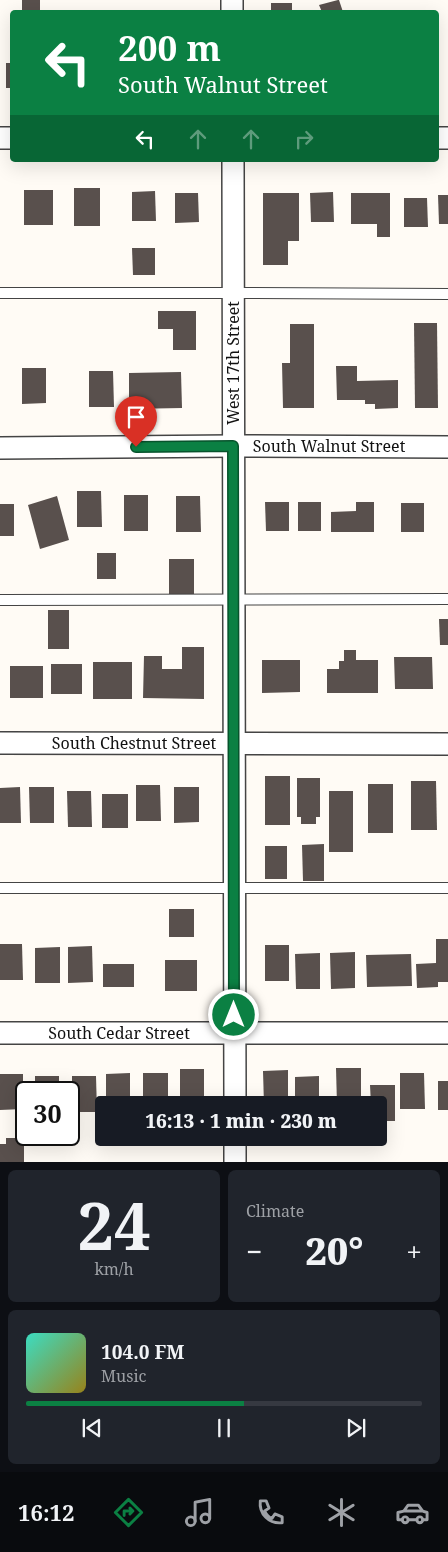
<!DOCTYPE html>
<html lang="en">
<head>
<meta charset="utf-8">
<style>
	:root { --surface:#171b24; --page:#20242c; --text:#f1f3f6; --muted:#9ea1a6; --line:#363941; --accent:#0b8043 }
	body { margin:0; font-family:"Noto Serif",serif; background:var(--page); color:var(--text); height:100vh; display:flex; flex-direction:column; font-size:19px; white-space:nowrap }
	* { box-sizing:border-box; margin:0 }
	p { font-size:16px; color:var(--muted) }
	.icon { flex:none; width:28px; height:28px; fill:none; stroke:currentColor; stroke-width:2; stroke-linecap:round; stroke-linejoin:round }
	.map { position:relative; height:1162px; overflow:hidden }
	.side { display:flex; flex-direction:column; gap:8px; padding:8px; background:#0d0f14; flex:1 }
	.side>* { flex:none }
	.hud { position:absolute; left:10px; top:10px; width:429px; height:152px; border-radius:5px; box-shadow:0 5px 20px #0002; background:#0b8043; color:#fff; overflow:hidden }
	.speed { position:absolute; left:15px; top:1081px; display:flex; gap:10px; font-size:25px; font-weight:700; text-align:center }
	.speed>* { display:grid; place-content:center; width:65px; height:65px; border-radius:50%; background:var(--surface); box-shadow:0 5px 20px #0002; line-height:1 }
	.speed .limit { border:2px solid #111; border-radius:8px; background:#fff; color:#111 }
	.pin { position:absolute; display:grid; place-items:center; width:42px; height:42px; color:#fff; margin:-51px -21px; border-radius:50% 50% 50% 0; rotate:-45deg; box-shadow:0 0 5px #0007 }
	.pin .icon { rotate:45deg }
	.me { position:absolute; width:55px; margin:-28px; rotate:0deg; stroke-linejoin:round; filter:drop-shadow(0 0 4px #0008) }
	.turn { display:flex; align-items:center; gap:18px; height:105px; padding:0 25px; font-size:22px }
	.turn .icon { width:65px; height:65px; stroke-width:2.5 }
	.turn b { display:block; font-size:35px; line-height:42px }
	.lanes { display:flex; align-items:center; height:48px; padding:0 25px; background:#0003; justify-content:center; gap:25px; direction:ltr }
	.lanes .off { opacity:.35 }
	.big { font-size:38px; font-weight:800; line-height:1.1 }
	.side .card { flex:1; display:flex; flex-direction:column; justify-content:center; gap:8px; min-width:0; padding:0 18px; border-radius:8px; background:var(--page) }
	.side .dial { align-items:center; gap:0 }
	.dial b { font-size:65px; line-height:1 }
	.song { display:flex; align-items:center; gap:15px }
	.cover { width:60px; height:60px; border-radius:8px; background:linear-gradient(135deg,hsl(170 70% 55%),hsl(50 70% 35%)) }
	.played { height:5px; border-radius:2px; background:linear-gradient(90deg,var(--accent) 55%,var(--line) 55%) }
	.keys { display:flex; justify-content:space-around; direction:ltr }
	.heat { display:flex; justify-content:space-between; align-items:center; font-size:28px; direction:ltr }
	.side .tiles { flex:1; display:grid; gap:8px; grid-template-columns:1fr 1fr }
	.card:last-child { grid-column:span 2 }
	.trip { position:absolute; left:95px; top:1096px; width:292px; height:50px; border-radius:5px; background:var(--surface); box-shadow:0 5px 20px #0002; font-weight:800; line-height:50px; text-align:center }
	.dock { display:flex; height:80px; justify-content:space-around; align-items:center; background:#090b0e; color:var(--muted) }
	.dock .icon { width:35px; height:35px }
	.dock .on { color:var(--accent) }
	.dock b { font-size:22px; color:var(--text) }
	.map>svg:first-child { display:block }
</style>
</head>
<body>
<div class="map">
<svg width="448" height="1162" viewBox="0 0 448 1162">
	<rect width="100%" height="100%" fill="#fffbf5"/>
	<g fill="#59504d">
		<rect x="22" y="0" width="18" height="12"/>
		<path d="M 338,0 L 339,0 L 343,12 L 322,12 L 319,5 Z"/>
		<rect x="271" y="3" width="21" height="9"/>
		<rect x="6" y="63" width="6" height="25"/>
		<rect x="74" y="188" width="26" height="38"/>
		<rect x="24" y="190" width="29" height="35"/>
		<path d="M 155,191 L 156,221 L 132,221 L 132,192 Z"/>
		<path d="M 333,192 L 334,222 L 311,222 L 310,193 Z"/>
		<path d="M 175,193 L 198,193 L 199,222 L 175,223 Z"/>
		<path d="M 263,193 L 299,193 L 299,241 L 288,241 L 288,265 L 263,265 Z"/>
		<path d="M 351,193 L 390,193 L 390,237 L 377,237 L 377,224 L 351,224 Z"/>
		<path d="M 438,195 L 448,195 L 448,224 L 439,224 Z"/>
		<path d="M 404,198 L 427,198 L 428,227 L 404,227 Z"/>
		<path d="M 132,248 L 155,248 L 155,275 L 133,275 Z"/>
		<path d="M 158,311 L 196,311 L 196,350 L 173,350 L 173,329 L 158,329 Z"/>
		<path d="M 414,323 L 437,323 L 438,408 L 415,408 Z"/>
		<path d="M 290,324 L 314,324 L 314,408 L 283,408 L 282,363 L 290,363 Z"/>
		<path d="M 336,366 L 357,366 L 357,381 L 398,380 L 398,408 L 375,409 L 375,404 L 365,404 L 365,400 L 337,400 Z"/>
		<path d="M 22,368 L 46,368 L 46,403 L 22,404 Z"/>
		<path d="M 89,371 L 113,371 L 114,407 L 89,407 Z"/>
		<path d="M 181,372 L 182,408 L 129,409 L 129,373 Z"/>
		<path d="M 77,491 L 101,491 L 102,527 L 77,527 Z"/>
		<rect x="124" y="495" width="24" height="36"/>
		<path d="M 57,496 L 69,540 L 40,549 L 28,505 Z"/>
		<path d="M 176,496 L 200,496 L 201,532 L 176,532 Z"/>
		<path d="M 265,502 L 289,502 L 289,531 L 266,531 Z"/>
		<rect x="298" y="502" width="23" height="29"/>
		<path d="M 356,502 L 374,502 L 374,532 L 331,532 L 331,512 L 356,511 Z"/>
		<rect x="401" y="503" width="23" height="29"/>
		<rect x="0" y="504" width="14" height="32"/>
		<rect x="97" y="553" width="19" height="26"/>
		<rect x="169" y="559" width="25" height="38"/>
		<rect x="48" y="610" width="21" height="39"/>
		<path d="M 439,619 L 448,619 L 448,645 L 440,645 Z"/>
		<path d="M 182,647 L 204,647 L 204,699 L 143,698 L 144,656 L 162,656 L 162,669 L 182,669 Z"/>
		<path d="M 344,650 L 356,650 L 356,660 L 378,660 L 378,693 L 327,693 L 327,669 L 339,669 L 339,661 L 344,661 Z"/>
		<path d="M 394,657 L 432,657 L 433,689 L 395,689 Z"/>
		<path d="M 262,660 L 300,660 L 300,692 L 262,693 Z"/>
		<rect x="93" y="662" width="39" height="37"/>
		<rect x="51" y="664" width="31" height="30"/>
		<rect x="10" y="666" width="33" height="32"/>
		<rect x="265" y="776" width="25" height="49"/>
		<path d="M 297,778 L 320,778 L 320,817 L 316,817 L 316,824 L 301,824 L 301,817 L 297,817 Z"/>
		<path d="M 411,781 L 436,781 L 437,830 L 411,830 Z"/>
		<rect x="368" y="784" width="25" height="49"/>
		<path d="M 136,785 L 160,785 L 161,821 L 136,821 Z"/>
		<path d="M 20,787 L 21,823 L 0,823 L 0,788 Z"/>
		<path d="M 29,787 L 54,787 L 54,823 L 30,823 Z"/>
		<path d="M 174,787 L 199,787 L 199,822 L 174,823 Z"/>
		<path d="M 67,791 L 91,791 L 92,827 L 68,827 Z"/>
		<rect x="329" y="791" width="24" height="61"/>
		<rect x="102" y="794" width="26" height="34"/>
		<path d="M 324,844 L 324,881 L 303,881 L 302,845 Z"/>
		<rect x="265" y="846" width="22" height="33"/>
		<rect x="169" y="909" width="25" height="28"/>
		<path d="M 436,939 L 448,939 L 448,982 L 438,982 L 438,987 L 417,988 L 416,964 L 436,963 Z"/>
		<path d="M 0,944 L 22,944 L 23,980 L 0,980 Z"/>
		<rect x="265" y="945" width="24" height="36"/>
		<path d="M 92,946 L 93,982 L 68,983 L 68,947 Z"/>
		<path d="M 60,947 L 60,983 L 35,983 L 35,948 Z"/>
		<path d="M 355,952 L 355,988 L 331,989 L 330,953 Z"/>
		<path d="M 320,953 L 320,989 L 296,989 L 295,954 Z"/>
		<path d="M 411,954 L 412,986 L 367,987 L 366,955 Z"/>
		<rect x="165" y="960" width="32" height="31"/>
		<rect x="103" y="964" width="31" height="23"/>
		<path d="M 336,1068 L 361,1068 L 361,1105 L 337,1105 Z"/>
		<path d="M 180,1069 L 204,1069 L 204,1104 L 180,1105 Z"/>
		<path d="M 288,1070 L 288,1105 L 264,1105 L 263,1071 Z"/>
		<path d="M 130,1073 L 130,1105 L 106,1105 L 106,1074 Z"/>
		<path d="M 143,1073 L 168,1073 L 168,1105 L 161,1105 L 161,1101 L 143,1101 Z"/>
		<path d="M 400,1073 L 424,1073 L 425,1109 L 400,1109 Z"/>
		<path d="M 0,1074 L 23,1074 L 23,1109 L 0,1110 Z"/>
		<rect x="35" y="1076" width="24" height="16"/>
		<path d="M 72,1076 L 96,1076 L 97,1112 L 72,1112 Z"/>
		<path d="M 319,1076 L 319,1105 L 295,1105 L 295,1077 Z"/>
		<rect x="438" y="1081" width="10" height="29"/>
		<path d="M 370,1085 L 395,1085 L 395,1121 L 379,1121 L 379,1105 L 371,1105 Z"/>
		<path d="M 6,1138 L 24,1138 L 24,1162 L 0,1162 L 0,1144 L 6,1144 Z"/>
	</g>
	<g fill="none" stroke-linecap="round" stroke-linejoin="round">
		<g stroke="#444" stroke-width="12">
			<g id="lane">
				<path d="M 0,293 L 233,293 L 448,294"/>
				<path d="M 0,600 L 448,599"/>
				<path d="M 0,888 L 448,888"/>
			</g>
		</g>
		<g stroke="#444" stroke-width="24">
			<g id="street">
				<path d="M 232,0 L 232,12"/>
				<path d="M 0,138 L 12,138"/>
				<path d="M 436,138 L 448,138"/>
				<path d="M 233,160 L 235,1105"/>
				<path d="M 0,448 L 233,446 L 448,447"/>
				<path d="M 0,743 L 448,744"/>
				<path d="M 0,1033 L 448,1033"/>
				<path d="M 235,1138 L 235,1162"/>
			</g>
		</g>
		<use href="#lane" stroke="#fff" stroke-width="10"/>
		<use href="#street" stroke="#fff" stroke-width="21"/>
	</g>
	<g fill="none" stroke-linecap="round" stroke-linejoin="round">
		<g stroke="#07532c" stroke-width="12">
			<path id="route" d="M 136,447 L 233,446 L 234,1015"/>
		</g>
		<use href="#route" stroke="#0b8043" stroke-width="9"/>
	</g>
	<g text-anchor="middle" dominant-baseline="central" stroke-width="5" stroke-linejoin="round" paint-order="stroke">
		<g font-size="16" fill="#111" stroke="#fff">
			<text transform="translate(233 363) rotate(-90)">West 17th Street</text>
			<text x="329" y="446">South Walnut Street</text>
			<text x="134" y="743">South Chestnut Street</text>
			<text x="119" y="1033">South Cedar Street</text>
		</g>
	</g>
</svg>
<div class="speed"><div class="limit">30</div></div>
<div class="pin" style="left:136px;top:447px;background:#d93025"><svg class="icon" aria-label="arrive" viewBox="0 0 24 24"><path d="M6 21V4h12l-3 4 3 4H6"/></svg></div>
<svg class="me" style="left:234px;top:1015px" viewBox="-20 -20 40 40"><circle r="17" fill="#0b8043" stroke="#fff" stroke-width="3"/><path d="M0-11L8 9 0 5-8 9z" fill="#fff"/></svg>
<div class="trip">16:13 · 1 min · 230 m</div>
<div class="hud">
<div class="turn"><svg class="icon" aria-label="left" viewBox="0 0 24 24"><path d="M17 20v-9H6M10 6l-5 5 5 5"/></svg><div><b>200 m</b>South Walnut Street</div></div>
<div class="lanes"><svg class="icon" aria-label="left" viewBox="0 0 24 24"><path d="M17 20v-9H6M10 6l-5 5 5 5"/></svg><svg class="icon off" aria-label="ahead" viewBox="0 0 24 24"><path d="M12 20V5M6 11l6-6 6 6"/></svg><svg class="icon off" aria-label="ahead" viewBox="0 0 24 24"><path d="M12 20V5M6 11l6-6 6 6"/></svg><svg class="icon off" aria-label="right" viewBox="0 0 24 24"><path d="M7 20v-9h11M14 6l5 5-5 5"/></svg></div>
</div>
</div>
<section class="side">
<div class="tiles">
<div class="card dial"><b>24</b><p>km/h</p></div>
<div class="card"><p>Climate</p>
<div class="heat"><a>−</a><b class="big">20°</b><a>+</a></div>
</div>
<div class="card">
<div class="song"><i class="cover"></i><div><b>104.0 FM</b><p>Music</p></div></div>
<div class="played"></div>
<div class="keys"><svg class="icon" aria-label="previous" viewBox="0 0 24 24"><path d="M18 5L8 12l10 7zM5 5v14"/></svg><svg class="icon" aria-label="pause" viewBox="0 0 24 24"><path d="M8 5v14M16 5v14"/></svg><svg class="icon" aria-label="next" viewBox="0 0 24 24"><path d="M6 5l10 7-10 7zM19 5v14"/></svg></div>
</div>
</div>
</section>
<nav class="dock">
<b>16:12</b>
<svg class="icon on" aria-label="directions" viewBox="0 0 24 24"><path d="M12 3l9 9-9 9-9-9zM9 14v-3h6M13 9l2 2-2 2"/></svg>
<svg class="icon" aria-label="music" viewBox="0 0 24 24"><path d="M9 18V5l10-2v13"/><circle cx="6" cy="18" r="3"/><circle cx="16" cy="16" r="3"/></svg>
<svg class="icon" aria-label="phone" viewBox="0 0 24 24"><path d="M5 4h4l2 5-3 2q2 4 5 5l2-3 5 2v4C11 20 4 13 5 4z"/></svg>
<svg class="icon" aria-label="climate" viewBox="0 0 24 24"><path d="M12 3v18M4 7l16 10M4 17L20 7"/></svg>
<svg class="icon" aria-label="car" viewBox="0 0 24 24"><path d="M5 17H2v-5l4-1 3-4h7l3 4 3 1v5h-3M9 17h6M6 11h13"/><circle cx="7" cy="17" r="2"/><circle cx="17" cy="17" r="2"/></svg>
</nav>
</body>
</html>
